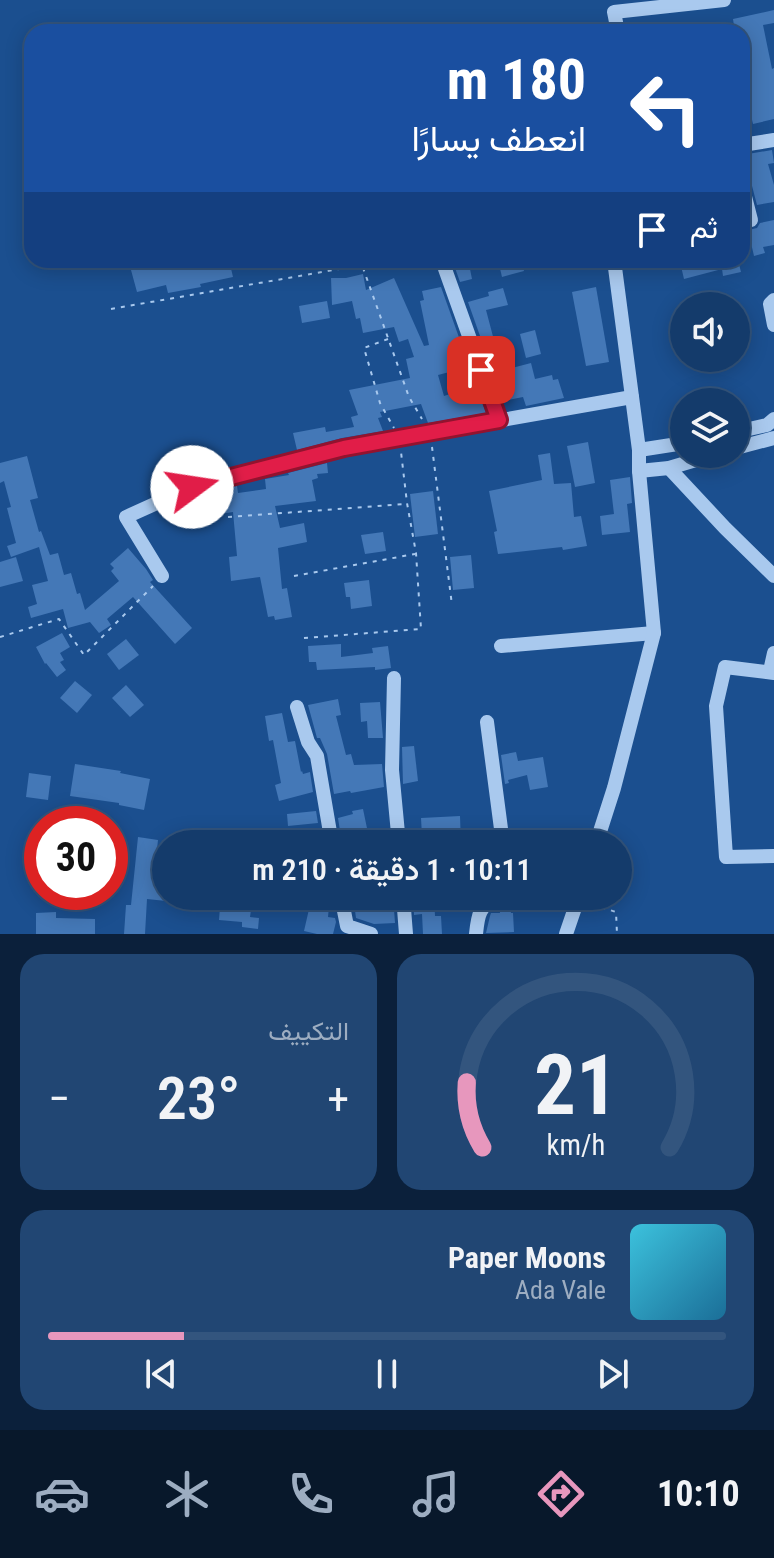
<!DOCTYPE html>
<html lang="ar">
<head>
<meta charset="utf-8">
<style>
	:root { --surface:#143b6b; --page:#214673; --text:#f1f3f6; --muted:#9dadc1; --line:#33557e; --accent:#e797bd }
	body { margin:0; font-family:"Roboto Condensed",Vazirmatn,sans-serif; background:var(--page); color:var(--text); direction:rtl; height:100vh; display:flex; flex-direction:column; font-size:30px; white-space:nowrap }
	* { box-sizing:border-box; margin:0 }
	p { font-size:26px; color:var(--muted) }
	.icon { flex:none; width:44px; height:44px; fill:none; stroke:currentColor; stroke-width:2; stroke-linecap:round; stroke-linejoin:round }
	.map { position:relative; height:934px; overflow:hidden; direction:ltr }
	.drawer { display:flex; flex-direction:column; gap:20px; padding:20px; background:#0b203b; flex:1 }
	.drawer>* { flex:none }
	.guide { position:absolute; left:24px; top:24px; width:726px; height:244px; border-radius:24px; box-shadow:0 4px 20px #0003,0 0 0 2px var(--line); direction:rtl; background:#1a4fa0; color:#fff; overflow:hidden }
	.controls { position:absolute; left:670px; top:292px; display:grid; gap:16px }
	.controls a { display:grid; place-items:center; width:80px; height:80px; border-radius:50%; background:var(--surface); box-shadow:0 4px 20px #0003,0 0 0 2px var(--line); font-size:40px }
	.speed { position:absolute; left:24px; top:806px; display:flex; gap:16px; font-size:40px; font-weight:700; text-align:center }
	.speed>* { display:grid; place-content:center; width:104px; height:104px; border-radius:50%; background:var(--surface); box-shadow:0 4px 20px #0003,0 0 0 2px var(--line); line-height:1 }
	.speed .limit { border:12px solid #d22; background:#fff; color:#111 }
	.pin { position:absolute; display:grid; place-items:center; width:68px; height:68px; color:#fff; margin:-34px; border-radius:16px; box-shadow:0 4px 12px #0006 }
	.me { position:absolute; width:88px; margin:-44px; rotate:76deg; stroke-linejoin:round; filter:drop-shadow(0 0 6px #0008) }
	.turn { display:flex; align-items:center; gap:28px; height:168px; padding:0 32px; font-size:36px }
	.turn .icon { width:104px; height:104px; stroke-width:2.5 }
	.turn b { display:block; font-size:56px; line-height:68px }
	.then { display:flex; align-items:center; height:76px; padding:0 32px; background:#0003; gap:16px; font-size:30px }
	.big { font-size:60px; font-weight:600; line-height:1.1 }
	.drawer .widget { flex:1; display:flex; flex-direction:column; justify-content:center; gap:12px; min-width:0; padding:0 28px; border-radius:24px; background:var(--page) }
	.drawer .dial { align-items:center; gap:0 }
	.dial svg { height:208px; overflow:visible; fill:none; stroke:var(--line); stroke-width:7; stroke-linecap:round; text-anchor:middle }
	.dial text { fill:var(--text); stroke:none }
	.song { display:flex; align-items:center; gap:24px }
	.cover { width:96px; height:96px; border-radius:12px; background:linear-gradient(135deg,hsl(190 70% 55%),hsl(200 70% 35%)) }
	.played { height:8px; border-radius:4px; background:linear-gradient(90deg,var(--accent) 20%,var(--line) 20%) }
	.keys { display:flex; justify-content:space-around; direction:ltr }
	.heat { display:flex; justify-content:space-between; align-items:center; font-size:44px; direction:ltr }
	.drawer .tiles { flex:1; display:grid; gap:20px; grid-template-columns:1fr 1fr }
	.widget:last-child { grid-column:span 2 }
	.trip { position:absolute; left:152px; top:830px; width:480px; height:80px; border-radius:40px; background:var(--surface); box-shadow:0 4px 20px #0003,0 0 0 2px var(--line); font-weight:600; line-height:80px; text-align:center; direction:rtl }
	.tabs { display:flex; height:128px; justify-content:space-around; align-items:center; background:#08182b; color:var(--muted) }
	.tabs .icon { width:56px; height:56px }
	.tabs .on { color:var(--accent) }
	.tabs b { font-size:36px; color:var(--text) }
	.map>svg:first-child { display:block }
</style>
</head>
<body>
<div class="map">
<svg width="774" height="934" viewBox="0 0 774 934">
	<rect width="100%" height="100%" fill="#1b4f8f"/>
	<g fill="#4478b7" fill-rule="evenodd">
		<path d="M 774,10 L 774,23 L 763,25 L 772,69 L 774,68 L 774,119 L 753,124 L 742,77 L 742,74 L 744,74 L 742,64 L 742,32 L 735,32 L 733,19 Z"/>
		<path d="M 772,150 L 774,163 L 768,164 L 774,185 L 774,202 L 757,205 L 751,182 L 749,178 L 742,175 L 742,173 L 746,173 L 742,155 Z"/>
		<path d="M 774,220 L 774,245 L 763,247 L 765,253 L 754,256 L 748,230 L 757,228 L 760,223 Z"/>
		<path d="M 166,260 L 229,260 L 233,277 L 200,284 L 201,287 L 168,293 L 166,285 L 137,292 L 131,270 L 166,261 Z"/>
		<path d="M 449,260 L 474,260 L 476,268 L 470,269 L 472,279 L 460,282 L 454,265 Z"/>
		<path d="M 498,260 L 521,260 L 524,271 L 502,277 Z"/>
		<path d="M 689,260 L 744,260 L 744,263 L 739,264 L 741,272 L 723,276 L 722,269 L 684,279 L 680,262 Z"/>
		<path d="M 363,274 L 366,290 L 394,278 L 424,346 L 429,345 L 420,301 L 424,300 L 422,291 L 441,287 L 486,413 L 428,423 L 421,404 L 380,412 L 382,417 L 378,418 L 383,431 L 342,438 L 297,450 L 293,433 L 325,427 L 326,432 L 354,427 L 351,417 L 358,415 L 349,390 L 410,378 L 406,359 L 414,357 L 408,339 L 399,342 L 394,327 L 363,333 L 360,318 L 356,319 L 352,301 L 332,305 L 331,278 L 346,278 ZM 461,369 L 465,389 L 444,396 L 438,375 Z"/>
		<path d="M 596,287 L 609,362 L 586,366 L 572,292 Z"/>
		<path d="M 503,288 L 508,305 L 486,310 L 495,344 L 498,343 L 504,370 L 531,363 L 535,379 L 552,375 L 553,380 L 558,379 L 564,398 L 526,406 L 523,397 L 503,401 L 468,302 L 489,296 L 488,292 Z"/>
		<path d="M 327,301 L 330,318 L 302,323 L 299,306 Z"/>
		<path d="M 535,330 L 541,354 L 526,358 L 520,334 Z"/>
		<path d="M 588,442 L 595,483 L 575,487 L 567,446 Z"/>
		<path d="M 550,453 L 554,484 L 571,483 L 574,517 L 581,516 L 587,546 L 563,550 L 562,547 L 498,554 L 494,532 L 497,531 L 489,491 L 542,480 L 538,455 Z"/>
		<path d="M 27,456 L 38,498 L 30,500 L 39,532 L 41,531 L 50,555 L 58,553 L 64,575 L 71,573 L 77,594 L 80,593 L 85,610 L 119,581 L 111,571 L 114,568 L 110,564 L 128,548 L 146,569 L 153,580 L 150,582 L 192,628 L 175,644 L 133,597 L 107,619 L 111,625 L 99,633 L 90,622 L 68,628 L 63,609 L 31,618 L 28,607 L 37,604 L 32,585 L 48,581 L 39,547 L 11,557 L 7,546 L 16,543 L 7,508 L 11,507 L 4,481 L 0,483 L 0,463 Z"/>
		<path d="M 327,463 L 328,473 L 317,474 L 318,478 L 312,480 L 316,501 L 275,506 L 280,528 L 304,523 L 307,542 L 278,548 L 282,589 L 287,588 L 292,617 L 275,620 L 274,616 L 268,617 L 260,577 L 231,581 L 229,557 L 237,556 L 233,512 L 220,514 L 216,491 L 237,486 L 238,493 L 266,489 L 265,479 L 289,475 L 288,473 Z"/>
		<path d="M 630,477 L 632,503 L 627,504 L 630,532 L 602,535 L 600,516 L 614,514 L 610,480 Z"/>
		<path d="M 433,491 L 438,534 L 415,537 L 410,494 Z"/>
		<path d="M 383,532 L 386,551 L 365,554 L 361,535 Z"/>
		<path d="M 471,555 L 474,588 L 453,590 L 450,557 Z"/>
		<path d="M 16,557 L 23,581 L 0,587 L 0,562 Z"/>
		<path d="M 369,580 L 372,606 L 351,609 L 350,597 L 346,597 L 344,583 Z"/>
		<path d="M 62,633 L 70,647 L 60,653 L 64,660 L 60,662 L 66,670 L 57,677 L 46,663 L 45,664 L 36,647 Z"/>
		<path d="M 126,639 L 139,655 L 119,670 L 107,654 Z"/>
		<path d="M 341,644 L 341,657 L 373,653 L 372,648 L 388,646 L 391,668 L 375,670 L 375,667 L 317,670 L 316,662 L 309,662 L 308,646 Z"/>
		<path d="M 75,681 L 92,695 L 77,713 L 60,698 Z"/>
		<path d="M 126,685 L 144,705 L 130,717 L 112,698 Z"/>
		<path d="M 338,699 L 341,715 L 336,716 L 346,755 L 351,754 L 354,765 L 382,764 L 384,787 L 351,793 L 350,791 L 334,794 L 327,754 L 320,738 L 317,738 L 308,705 Z"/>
		<path d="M 380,702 L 383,738 L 368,738 L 367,721 L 361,722 L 360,703 Z"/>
		<path d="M 282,713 L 288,742 L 295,741 L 301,772 L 302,771 L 303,774 L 310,772 L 313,792 L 279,801 L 275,785 L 281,783 L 273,740 L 269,741 L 265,716 Z"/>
		<path d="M 414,746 L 418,781 L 403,784 L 402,747 Z"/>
		<path d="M 516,752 L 518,761 L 543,757 L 548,787 L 530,790 L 527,775 L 508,780 L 509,783 L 505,784 L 501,755 Z"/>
		<path d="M 75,764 L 121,771 L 120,773 L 150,779 L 144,810 L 119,805 L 119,803 L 70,796 Z"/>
		<path d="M 29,773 L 51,776 L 48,800 L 26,797 Z"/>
		<path d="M 363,809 L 368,833 L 360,835 L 362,844 L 342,844 L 338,818 L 353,814 L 352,811 Z"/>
		<path d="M 316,811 L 318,823 L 288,826 L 287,814 Z"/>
		<path d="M 460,816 L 461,844 L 409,844 L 408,838 L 422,836 L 421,818 Z"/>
		<path d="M 138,837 L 158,840 L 155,867 L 166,868 L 166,901 L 147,899 L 145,934 L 124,934 L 126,905 L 131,905 Z"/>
		<path d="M 228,896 L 253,896 L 250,917 L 259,918 L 258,929 L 242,927 L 242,922 L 219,920 L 220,907 L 227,908 Z"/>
		<path d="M 312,896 L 330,896 L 328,917 L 335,918 L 336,922 L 333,934 L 317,934 L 304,931 Z"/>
		<path d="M 353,896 L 393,896 L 395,923 L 374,924 L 356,918 Z"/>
		<path d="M 413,896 L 434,896 L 435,916 L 441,916 L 442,934 L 423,934 L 422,914 L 414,915 Z"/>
		<path d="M 508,896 L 511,913 L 513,913 L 514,932 L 486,933 L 490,916 L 491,913 L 500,913 L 499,907 L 506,901 Z"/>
		<path d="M 56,912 L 56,918 L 95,919 L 95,934 L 36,934 L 36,913 Z"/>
	</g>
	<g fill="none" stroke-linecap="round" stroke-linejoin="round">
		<g stroke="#a9c9ee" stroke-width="2" stroke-dasharray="4 6" stroke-linecap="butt">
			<path d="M 409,260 L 362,265 L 409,397 L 422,419"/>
			<path d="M 111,309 L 362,265 L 360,260"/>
			<path d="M 388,339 L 364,348 L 380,403 L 394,428"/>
			<path d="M 432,447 L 452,605"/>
			<path d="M 228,517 L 406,504"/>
			<path d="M 294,576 L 415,554"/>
			<path d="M 0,637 L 59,619 L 84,655 L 153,586"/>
			<path d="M 304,638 L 421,629 L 416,553 L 407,503 L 401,452"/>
			<path d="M 592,904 L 616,912 L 617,934"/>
		</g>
		<g stroke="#a9c9ee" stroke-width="14">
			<path d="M 618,32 L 614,12 L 724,0"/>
			<path d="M 742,145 L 774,140"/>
			<path d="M 742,185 L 751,220 L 742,221"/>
			<path d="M 445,269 L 499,420"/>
			<path d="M 774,300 L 770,304 L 774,325"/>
			<path d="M 736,432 L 767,425 L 774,419"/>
			<path d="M 736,448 L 774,438"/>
			<path d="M 639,450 L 684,443"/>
			<path d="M 669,468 L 725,528 L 774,576"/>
			<path d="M 639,471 L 669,468 L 716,454"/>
			<path d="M 162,576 L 126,517 L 192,487 L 344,448 L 632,397"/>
			<path d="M 501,646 L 654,633"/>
			<path d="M 770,671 L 774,653"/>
			<path d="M 774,673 L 725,667 L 716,706 L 726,857 L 774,856"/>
			<path d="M 394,678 L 392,770 L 399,844"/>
			<path d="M 297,707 L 308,742 L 317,756 L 332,844"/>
			<path d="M 487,722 L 503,844"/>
			<path d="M 596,844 L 614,788 L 654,633 L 639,471 L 639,450 L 614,260"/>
			<path d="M 341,896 L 347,926 L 371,934"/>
			<path d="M 403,896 L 406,934"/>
			<path d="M 476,934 C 478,914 479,907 498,896"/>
			<path d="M 566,934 L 579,896"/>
		</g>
	</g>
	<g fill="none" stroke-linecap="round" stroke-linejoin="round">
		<g stroke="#92132f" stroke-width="20">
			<path id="route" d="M 192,487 L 344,448 L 499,420 L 481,370"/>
		</g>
		<use href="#route" stroke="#e11d48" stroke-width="14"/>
	</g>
</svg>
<div class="controls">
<a><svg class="icon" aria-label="sound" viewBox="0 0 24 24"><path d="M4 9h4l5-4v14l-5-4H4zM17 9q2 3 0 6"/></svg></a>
<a><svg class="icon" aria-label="layers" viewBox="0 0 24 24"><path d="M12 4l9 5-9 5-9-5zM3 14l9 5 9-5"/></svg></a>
</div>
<div class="speed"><div class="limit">30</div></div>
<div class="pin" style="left:481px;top:370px;background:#d93025"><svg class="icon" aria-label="arrive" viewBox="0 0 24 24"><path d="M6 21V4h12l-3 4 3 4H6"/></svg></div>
<svg class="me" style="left:192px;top:487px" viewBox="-20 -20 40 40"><circle r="19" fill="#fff"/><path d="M0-13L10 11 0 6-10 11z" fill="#e11d48"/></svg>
<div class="trip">10:11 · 1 دقيقة · 210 m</div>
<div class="guide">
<div class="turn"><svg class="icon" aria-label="left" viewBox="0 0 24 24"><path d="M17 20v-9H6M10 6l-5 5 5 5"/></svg><div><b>180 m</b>انعطف يسارًا</div></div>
<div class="then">ثم<svg class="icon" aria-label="arrive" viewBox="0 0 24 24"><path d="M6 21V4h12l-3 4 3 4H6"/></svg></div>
</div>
</div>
<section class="drawer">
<div class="tiles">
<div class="widget dial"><svg viewBox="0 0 100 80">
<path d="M14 69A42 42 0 1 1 86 69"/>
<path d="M14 69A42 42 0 0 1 8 44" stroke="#e797bd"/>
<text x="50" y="56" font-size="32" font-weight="700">21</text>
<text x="50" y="72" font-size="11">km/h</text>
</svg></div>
<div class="widget"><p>التكييف</p>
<div class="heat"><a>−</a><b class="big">23°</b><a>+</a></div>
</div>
<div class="widget">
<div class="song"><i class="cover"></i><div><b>Paper Moons</b><p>Ada Vale</p></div></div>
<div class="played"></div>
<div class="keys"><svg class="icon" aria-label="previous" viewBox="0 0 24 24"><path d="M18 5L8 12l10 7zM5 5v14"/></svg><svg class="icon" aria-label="pause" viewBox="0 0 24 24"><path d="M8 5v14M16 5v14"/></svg><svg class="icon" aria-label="next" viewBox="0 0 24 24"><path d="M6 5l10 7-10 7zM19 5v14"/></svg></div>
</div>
</div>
</section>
<nav class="tabs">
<b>10:10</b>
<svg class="icon on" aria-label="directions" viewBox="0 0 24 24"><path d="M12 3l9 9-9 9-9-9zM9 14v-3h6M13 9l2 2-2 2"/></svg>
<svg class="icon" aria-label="music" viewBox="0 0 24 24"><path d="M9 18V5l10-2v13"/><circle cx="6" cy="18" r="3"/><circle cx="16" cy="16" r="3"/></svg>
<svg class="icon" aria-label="phone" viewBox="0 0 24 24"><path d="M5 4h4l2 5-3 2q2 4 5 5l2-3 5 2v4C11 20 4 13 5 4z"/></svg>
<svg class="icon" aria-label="climate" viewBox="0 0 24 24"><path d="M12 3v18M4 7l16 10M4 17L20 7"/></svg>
<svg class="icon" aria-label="car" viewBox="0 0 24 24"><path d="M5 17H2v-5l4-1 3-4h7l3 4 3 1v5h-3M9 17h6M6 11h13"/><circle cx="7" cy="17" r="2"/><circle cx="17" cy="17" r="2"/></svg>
</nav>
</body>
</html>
